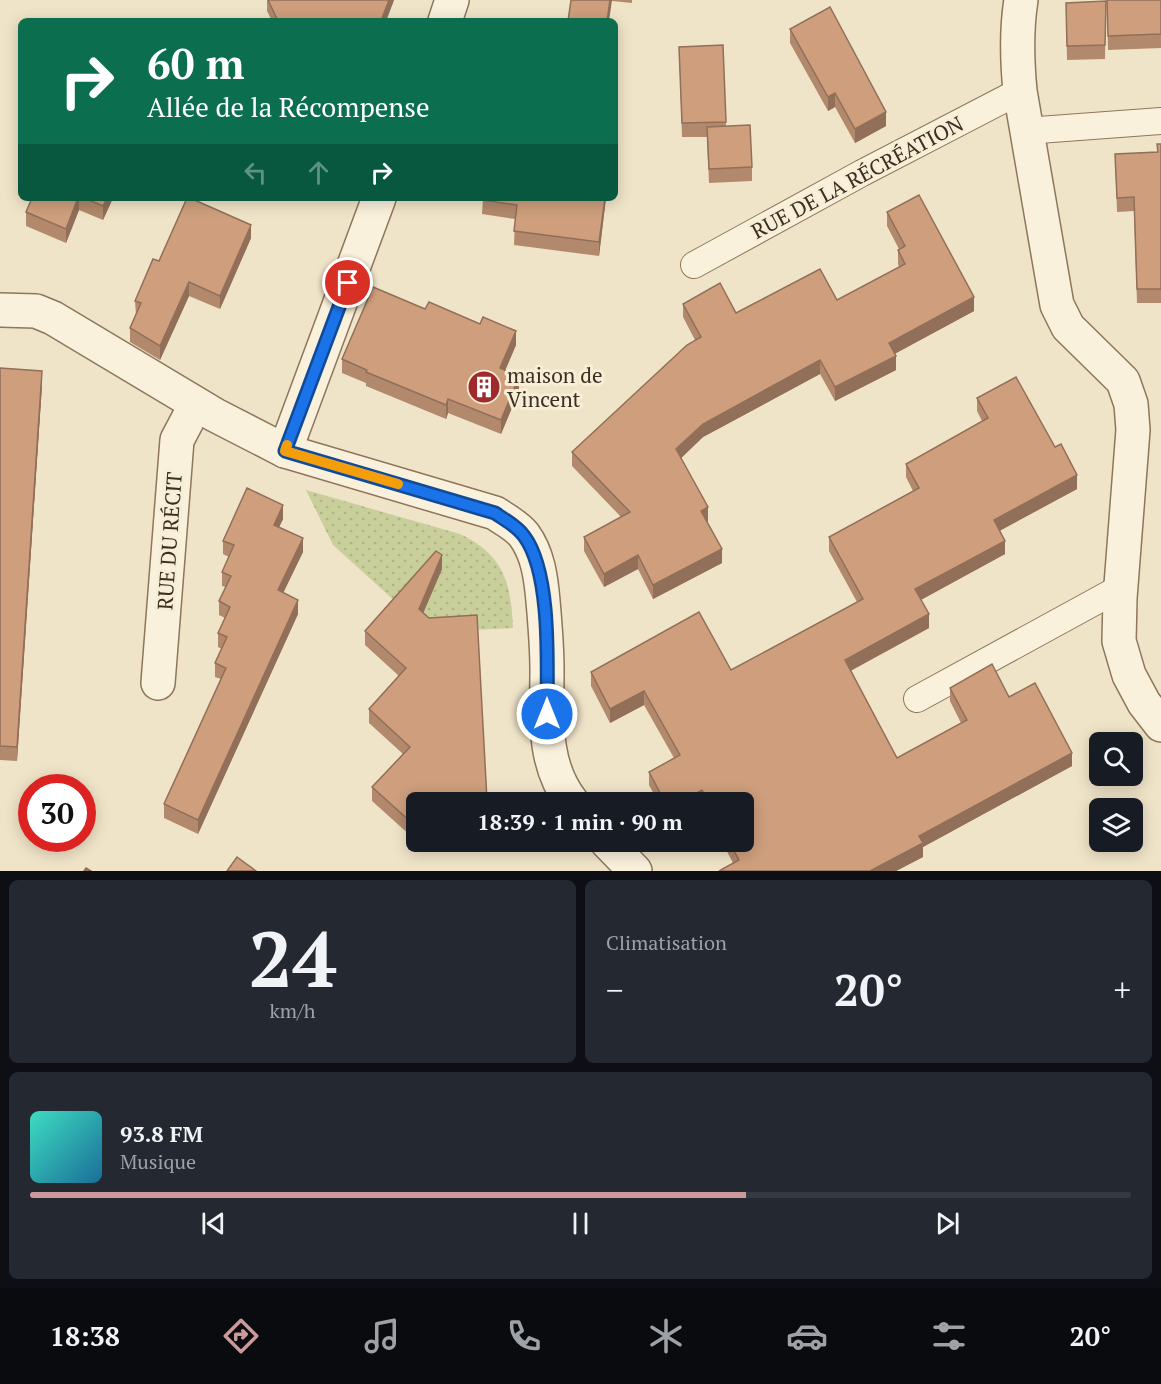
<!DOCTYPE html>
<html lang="fr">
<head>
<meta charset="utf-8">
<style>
	:root { --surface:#171b24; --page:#242831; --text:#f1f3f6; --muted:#9ea1a6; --line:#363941; --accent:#cc999b }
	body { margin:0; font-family:"PT Serif",serif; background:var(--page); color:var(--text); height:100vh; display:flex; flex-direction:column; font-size:22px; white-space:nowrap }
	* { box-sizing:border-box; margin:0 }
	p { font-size:20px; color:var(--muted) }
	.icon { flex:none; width:33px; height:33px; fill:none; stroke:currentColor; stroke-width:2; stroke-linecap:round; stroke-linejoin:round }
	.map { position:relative; height:871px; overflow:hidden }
	.sheet { display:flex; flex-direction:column; gap:9px; padding:9px; background:#0d0f14; flex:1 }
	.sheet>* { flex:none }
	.guide { position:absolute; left:18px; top:18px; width:600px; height:183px; border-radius:9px; box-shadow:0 3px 15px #0003; background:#0b6e4f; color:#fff; overflow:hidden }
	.buttons { position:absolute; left:1089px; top:732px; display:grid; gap:12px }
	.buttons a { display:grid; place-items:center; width:54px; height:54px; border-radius:9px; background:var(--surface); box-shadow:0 3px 15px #0003; font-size:30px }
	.speed { position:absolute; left:18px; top:774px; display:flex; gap:12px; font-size:30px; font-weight:700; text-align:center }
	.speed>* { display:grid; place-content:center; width:78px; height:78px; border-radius:50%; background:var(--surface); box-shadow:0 3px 15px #0003; line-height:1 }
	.speed .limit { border:9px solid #d22; background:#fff; color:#111 }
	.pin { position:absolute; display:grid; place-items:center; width:51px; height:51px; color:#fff; margin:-26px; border:3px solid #fff; border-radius:50%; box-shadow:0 2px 6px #0007 }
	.me { position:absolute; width:66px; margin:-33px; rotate:0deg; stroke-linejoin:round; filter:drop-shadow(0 0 4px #0008) }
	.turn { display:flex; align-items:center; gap:21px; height:126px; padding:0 30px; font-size:27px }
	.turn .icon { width:78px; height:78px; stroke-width:2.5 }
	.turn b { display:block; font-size:42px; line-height:51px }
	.lanes { display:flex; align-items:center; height:57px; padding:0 30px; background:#0003; justify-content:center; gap:30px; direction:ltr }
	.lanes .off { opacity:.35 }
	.big { font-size:45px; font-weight:600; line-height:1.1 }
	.sheet .widget { flex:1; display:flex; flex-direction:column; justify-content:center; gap:9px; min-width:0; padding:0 21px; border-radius:9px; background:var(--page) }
	.sheet .dial { align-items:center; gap:0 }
	.dial b { font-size:78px; line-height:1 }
	.song { display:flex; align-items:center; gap:18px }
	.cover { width:72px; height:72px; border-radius:9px; background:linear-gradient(135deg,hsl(170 70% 55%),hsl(200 70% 35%)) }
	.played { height:6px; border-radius:3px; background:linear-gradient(90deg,var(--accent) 65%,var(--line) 65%) }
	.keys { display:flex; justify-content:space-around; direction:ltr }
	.heat { display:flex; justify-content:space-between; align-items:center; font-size:33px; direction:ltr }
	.sheet .tiles { flex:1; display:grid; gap:9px; grid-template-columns:1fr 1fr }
	.widget:last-child { grid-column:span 2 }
	.trip { position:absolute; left:406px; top:792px; width:348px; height:60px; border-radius:9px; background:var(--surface); box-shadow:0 3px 15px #0003; font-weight:600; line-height:60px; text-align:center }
	.tab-bar { display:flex; height:96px; justify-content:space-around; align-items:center; background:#090b0e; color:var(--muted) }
	.tab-bar .icon { width:42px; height:42px }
	.tab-bar .on { color:var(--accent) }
	.tab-bar b { font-size:27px; color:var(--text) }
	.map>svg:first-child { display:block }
</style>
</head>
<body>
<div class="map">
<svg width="1161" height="871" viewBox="0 0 1161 871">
	<defs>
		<pattern id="grass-dots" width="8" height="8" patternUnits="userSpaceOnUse" patternTransform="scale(1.5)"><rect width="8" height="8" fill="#c9cf9b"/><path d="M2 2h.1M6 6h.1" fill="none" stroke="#aeb285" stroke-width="1.8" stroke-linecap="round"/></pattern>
	</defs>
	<rect width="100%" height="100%" fill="#f0e4c8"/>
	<path fill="url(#grass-dots)" d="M 306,490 L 460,534 C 504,555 511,583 513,628 L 429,632 L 333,545 Z"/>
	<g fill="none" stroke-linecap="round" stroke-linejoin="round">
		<g stroke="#8d765c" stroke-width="28">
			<g id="service">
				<path d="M 1025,131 L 1161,121"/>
				<path d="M 694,265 L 862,173 L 1020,91"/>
				<path d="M 917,699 L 1120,588"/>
			</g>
		</g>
		<g stroke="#8d765c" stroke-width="36">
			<g id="minor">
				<path d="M 1021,0 C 1016,31 1017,60 1020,91 L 1057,305 L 1068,327 L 1123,381 L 1131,404 L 1133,430 L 1120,598 L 1119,641 L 1129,675 L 1144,703 L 1161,725"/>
				<path d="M 445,21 L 452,0"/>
				<path d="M 0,310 L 36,311 L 53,318 L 215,415 L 285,451 L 495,513 C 505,520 516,525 524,535 C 538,554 541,578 543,601 C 545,624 547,646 547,670 C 547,716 542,764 572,802"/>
				<path d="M 285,451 L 379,198"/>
				<path d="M 158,683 L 177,440 L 196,404"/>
				<path d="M 607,842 L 635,871"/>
			</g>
		</g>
		<use href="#service" stroke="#faf1dc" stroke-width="26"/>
		<use href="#minor" stroke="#faf1dc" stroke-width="33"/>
	</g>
	<g fill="#b2896c">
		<path d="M 267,0 L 394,0 L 386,21 L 272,21 L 267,11 Z"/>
		<path d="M 571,0 L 632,0 L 632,3 L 612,1 Z"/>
		<path d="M 1107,0 L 1161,0 L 1161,48 L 1108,50 Z"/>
		<path d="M 1106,1 L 1105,59 L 1067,60 L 1066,3 Z"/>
		<path d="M 790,29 L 886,126 L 855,143 L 835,107 L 828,111 L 790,43 Z"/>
		<path d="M 723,45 L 726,127 L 752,167 L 752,181 L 709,183 L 707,137 L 682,137 L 679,47 Z"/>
		<path d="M 1161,144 L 1161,303 L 1137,303 L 1134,211 L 1117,212 L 1115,154 L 1157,152 Z"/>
		<path d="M 32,198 L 113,198 L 103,220 L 79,210 L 66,243 L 26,226 L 26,212 Z"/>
		<path d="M 483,198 L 606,198 L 599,256 L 514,245 L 515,219 L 482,214 Z"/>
		<path d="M 887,212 L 974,311 L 894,354 L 896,370 L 835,401 L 820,374 L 703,437 L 681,458 L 708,521 L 707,522 L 722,563 L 653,599 L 638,569 L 604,587 L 584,551 L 584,537 L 621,517 L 572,466 L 572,452 L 695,340 L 683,317 L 683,304 L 736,313 L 837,300 L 899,267 L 898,264 L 898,250 L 899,249 L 887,226 Z"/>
		<path d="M 251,238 L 220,309 L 189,296 L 160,360 L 130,342 L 130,328 L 136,315 L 135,301 L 159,261 Z"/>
		<path d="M 425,309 L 516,345 L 505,371 L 519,391 L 501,434 L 448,413 L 446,419 L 366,386 L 366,383 L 342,373 L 342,359 Z"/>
		<path d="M 0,368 L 42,385 L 17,761 L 0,760 Z"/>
		<path d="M 977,398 L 1077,489 L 1000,530 L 1005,554 L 921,600 L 929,628 L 851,670 L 897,758 L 961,723 L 950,701 L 950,688 L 1009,697 L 1072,766 L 923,847 L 923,857 L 896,871 L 719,871 L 733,863 L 722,842 L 744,842 L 744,802 L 658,802 L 649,785 L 649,772 L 674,758 L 644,705 L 610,723 L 591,686 L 591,672 L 731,670 L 857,602 L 829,551 L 829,537 L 913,491 L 906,477 L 906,464 L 982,421 L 977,411 Z"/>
		<path d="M 283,519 L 279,527 L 303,552 L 283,592 L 298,614 L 198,834 L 164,818 L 164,804 L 221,679 L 215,677 L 215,663 L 222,649 L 218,647 L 218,633 L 225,618 L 219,615 L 219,601 L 226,587 L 222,586 L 222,572 L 229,557 L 223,554 L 223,541 Z"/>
		<path d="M 442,569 L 423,613 L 429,618 L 477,615 L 487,802 L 417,802 L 417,832 L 412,837 L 372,801 L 372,787 L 403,754 L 369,723 L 369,709 L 399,676 L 365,645 L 365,631 Z"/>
	</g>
	<g fill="#916f58">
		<path d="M 389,0 L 394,0 L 386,21 L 381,21 Z"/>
		<path d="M 610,0 L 612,0 L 609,21 L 607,21 Z"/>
		<path d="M 835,93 L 835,107 L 828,111 L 828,97 Z"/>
		<path d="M 886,112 L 886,126 L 855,143 L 855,129 Z"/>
		<path d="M 78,198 L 79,198 L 79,210 L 66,243 L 66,229 Z"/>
		<path d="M 107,198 L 113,198 L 103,220 L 103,206 Z"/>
		<path d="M 605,198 L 606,198 L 599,256 L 599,242 Z"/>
		<path d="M 251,225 L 251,238 L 220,309 L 220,296 Z"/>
		<path d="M 189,282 L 189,296 L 160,360 L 160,346 Z"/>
		<path d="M 974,297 L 974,311 L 889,357 L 889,343 Z"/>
		<path d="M 516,331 L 516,345 L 500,382 L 500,368 Z"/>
		<path d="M 896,356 L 896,370 L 835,401 L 835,387 Z"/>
		<path d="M 820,360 L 820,374 L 703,437 L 676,463 L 676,449 L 703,424 Z"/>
		<path d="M 42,371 L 42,385 L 17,761 L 17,747 Z"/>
		<path d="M 519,377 L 519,391 L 501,434 L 501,420 Z"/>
		<path d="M 448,399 L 448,413 L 446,419 L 446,405 Z"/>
		<path d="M 1077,475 L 1077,489 L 994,534 L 994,520 Z"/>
		<path d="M 283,505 L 283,519 L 274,538 L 274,525 Z"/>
		<path d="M 708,507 L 708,521 L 701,525 L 701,511 Z"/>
		<path d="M 303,538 L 303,552 L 278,604 L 278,590 Z"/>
		<path d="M 1005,541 L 1005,554 L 915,603 L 915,589 Z"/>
		<path d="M 722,549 L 722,563 L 653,599 L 653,585 Z"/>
		<path d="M 442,555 L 442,569 L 419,623 L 419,609 Z"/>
		<path d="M 638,555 L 638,569 L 604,587 L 604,574 Z"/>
		<path d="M 298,600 L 298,614 L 198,834 L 198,820 Z"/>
		<path d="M 929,614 L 929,628 L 845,674 L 845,660 Z"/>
		<path d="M 644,691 L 644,705 L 610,723 L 610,709 Z"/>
		<path d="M 1072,753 L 1072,766 L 923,847 L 923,857 L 896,871 L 870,871 L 919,836 Z"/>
		<path d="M 702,790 L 702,802 L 680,802 Z"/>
		<path d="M 417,819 L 417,832 L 412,837 L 412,823 Z"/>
	</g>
	<g fill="#cf9f7d" stroke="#916f58" stroke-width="1.5">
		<path d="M 268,0 L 389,0 L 381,21 L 278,21 Z"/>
		<path d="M 571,0 L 610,0 L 607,21 L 568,21 Z"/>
		<path d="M 1107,0 L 1161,0 L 1161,34 L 1108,36 Z"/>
		<path d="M 1106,1 L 1105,45 L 1067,46 L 1066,3 Z"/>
		<path d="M 830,7 L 886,112 L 855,129 L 835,93 L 828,97 L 790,29 Z"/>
		<path d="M 723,45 L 726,122 L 682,123 L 679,47 Z"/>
		<path d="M 750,125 L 752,167 L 709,169 L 707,127 Z"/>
		<path d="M 1157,144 L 1161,144 L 1161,289 L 1137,289 L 1134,197 L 1117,198 L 1115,154 L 1158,152 Z"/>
		<path d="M 919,195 L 974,297 L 889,343 L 896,356 L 835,387 L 820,360 L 703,424 L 676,449 L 708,507 L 701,511 L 722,549 L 653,585 L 638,555 L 604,574 L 584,537 L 630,512 L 572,452 L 687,345 L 701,337 L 683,304 L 720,283 L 736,313 L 820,269 L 837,300 L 905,264 L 898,250 L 905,246 L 887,212 Z"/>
		<path d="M 32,198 L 78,198 L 66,229 L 26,212 Z"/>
		<path d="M 84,198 L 107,198 L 103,206 Z"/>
		<path d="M 187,198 L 190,198 L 251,225 L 220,296 L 189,282 L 160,346 L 130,328 L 141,303 L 135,301 L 153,259 L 159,261 Z"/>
		<path d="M 483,198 L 605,198 L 599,242 L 514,231 L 517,205 L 482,200 Z"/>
		<path d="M 373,287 L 425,309 L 429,302 L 480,324 L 483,317 L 516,331 L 500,368 L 519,377 L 501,420 L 448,399 L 446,405 L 366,372 L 367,370 L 342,359 Z"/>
		<path d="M 0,368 L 42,371 L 17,747 L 0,746 Z"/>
		<path d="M 1016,377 L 1055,447 L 1061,444 L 1077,475 L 994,520 L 1005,541 L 915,589 L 929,614 L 845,660 L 897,758 L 967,720 L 950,688 L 992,664 L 1009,697 L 1035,683 L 1072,753 L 919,836 L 923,843 L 870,871 L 719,871 L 739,860 L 729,842 L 744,842 L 744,802 L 709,802 L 702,790 L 680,802 L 665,802 L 649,772 L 680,755 L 644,691 L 610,709 L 591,672 L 699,612 L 731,670 L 863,599 L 829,537 L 919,488 L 906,464 L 988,418 L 977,398 Z"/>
		<path d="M 247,488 L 283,505 L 274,525 L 303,538 L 278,590 L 298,600 L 198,820 L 164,804 L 226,668 L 215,663 L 227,637 L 218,633 L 230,607 L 219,601 L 231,576 L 222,572 L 234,545 L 223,541 Z"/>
		<path d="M 436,551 L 442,555 L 419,609 L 429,618 L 477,615 L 487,800 L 417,802 L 417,819 L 412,823 L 372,787 L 410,747 L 369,709 L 406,668 L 365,631 Z"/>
		<path d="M 237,857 L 256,871 L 227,871 Z"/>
		<path d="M 86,868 L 91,871 L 84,871 Z"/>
	</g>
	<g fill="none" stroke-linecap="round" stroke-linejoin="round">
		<g stroke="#114b97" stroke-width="15">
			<path id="route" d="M 348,283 L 285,451 L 495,513 C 505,520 517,526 524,536 C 552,573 547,668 547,714"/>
		</g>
		<use href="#route" stroke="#1a73e8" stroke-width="10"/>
		<path stroke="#f59e0b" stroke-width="10" d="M 287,445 L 285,451 L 398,484"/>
	</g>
	<defs>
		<g id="building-disc" transform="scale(1.725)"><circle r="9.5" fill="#9e2a2b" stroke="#f7eed8"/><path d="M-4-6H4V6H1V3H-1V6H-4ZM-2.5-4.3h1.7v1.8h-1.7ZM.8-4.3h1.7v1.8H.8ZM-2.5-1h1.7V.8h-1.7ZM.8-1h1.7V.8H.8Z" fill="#fff"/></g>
	</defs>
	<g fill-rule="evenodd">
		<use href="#building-disc" x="484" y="387"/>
	</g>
	<g text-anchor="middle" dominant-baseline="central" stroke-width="6" stroke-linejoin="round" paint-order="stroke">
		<g font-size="21" fill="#3d2e20" stroke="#f7eed8">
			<text transform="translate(857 177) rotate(-28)">RUE DE LA RÉCRÉATION</text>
			<text transform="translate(169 541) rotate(-86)">RUE DU RÉCIT</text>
		</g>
		<g font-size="21" fill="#3d2e20" stroke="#f7eed8" text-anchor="start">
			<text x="507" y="375">maison de<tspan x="507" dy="24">Vincent</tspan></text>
		</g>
	</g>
</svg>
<div class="buttons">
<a><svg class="icon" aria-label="search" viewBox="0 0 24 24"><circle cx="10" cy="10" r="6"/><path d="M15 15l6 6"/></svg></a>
<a><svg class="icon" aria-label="layers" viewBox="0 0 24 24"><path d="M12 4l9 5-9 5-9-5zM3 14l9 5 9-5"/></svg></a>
</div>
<div class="speed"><div class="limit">30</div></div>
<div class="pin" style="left:348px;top:283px;background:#d93025"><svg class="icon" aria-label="arrive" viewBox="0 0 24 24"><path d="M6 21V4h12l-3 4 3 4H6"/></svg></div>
<svg class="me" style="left:547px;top:714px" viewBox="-20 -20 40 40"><circle r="17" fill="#1a73e8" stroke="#fff" stroke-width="3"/><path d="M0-11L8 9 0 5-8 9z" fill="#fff"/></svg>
<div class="trip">18:39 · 1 min · 90 m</div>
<div class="guide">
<div class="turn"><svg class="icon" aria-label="right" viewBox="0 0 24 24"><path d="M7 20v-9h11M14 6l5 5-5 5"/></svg><div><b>60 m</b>Allée de la Récompense</div></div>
<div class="lanes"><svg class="icon off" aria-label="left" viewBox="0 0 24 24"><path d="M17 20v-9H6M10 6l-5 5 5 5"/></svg><svg class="icon off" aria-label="ahead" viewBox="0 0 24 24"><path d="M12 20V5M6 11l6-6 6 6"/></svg><svg class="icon" aria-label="right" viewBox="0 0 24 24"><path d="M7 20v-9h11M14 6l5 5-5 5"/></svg></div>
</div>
</div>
<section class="sheet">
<div class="tiles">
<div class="widget dial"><b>24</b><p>km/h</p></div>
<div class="widget"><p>Climatisation</p>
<div class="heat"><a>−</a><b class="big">20°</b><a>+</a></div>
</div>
<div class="widget">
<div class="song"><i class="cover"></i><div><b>93.8 FM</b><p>Musique</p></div></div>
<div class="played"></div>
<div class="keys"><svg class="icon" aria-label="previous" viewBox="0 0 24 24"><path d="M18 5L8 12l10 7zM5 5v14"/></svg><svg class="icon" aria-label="pause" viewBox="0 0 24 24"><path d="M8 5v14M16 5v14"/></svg><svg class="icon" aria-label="next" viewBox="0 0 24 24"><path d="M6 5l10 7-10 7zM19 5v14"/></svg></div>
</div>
</div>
</section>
<nav class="tab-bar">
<b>18:38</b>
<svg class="icon on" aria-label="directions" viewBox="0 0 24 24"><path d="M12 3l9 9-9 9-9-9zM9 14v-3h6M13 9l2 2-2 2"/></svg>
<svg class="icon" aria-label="music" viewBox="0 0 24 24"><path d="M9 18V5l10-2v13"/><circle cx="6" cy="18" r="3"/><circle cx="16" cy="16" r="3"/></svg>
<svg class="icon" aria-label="phone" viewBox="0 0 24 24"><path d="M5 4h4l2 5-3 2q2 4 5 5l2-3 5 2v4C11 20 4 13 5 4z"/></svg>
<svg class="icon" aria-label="climate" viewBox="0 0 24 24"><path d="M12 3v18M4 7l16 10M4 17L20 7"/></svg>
<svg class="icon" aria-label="car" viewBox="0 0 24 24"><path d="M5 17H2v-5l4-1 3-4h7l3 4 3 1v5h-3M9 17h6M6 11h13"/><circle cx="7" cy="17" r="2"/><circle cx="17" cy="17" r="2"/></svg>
<svg class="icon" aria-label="filters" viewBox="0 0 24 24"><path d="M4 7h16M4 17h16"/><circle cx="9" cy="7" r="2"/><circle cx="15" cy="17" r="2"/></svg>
<b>20°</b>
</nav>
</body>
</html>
